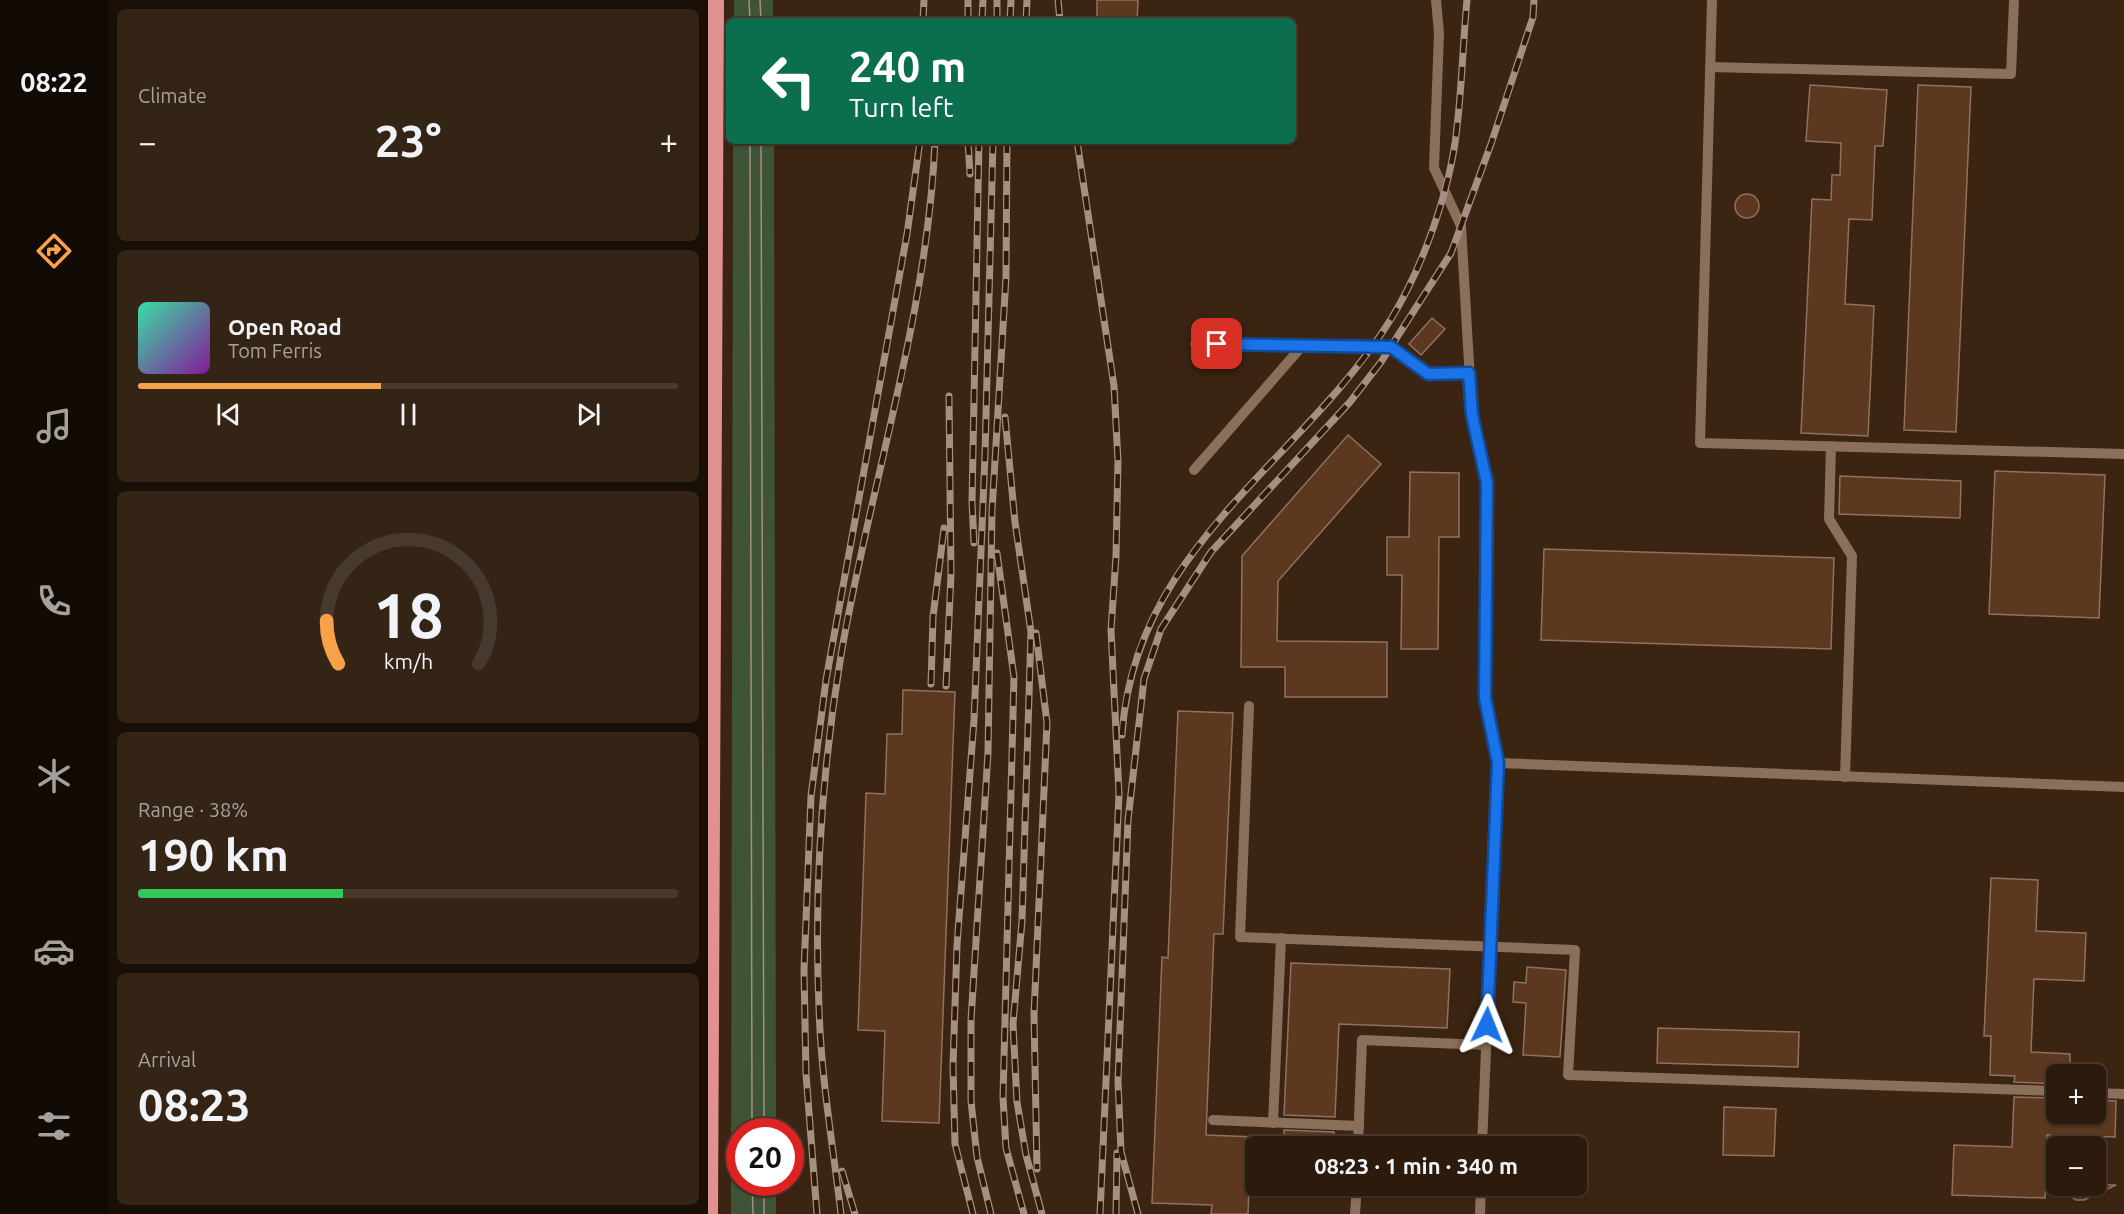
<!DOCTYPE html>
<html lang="en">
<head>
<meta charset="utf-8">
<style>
	:root { --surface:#2c1b0d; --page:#342416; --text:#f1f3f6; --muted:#a6a19d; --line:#48392e; --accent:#f7a248 }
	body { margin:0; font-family:Ubuntu,sans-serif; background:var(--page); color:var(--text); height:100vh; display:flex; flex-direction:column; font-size:22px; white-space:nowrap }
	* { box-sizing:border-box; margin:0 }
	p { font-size:20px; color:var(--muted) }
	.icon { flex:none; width:33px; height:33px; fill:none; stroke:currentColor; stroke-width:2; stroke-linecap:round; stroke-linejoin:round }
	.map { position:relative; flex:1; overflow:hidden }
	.sheet { display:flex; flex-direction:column; gap:9px; padding:9px; background:#180f07; width:600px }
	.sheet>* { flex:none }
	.banner { position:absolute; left:18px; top:18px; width:570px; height:126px; border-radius:9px; box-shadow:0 2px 4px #0004,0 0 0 2px var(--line); background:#0b6e4f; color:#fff; overflow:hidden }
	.buttons { position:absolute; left:1338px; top:1064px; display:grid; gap:12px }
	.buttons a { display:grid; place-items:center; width:60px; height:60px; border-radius:9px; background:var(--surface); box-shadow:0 2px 4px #0004,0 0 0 2px var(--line); font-size:30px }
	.speed { position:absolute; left:18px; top:1118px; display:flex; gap:12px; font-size:30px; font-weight:700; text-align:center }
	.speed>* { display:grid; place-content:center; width:78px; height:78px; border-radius:50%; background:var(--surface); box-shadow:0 2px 4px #0004,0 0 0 2px var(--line); line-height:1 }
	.speed .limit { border:9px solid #d22; background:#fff; color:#111 }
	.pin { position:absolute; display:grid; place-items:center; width:51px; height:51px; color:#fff; margin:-26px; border-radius:12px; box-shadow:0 3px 9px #0006 }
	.me { position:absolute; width:66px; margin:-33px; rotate:2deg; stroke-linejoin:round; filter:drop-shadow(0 0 4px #0008) }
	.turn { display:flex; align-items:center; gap:21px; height:126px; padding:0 24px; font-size:27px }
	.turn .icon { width:78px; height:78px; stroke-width:2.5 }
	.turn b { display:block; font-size:42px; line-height:51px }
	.big { font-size:45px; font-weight:700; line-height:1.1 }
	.sheet .widget { flex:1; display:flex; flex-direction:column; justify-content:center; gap:9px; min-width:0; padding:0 21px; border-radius:9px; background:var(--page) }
	.sheet .dial { align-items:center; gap:0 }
	.dial svg { height:156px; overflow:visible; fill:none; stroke:var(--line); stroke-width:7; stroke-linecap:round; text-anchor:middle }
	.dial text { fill:var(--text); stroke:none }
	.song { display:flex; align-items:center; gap:18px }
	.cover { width:72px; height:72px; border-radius:9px; background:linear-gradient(135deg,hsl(160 70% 55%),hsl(290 70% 35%)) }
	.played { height:6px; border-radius:3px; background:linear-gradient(90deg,var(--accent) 45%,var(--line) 45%) }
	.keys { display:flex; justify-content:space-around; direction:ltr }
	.heat { display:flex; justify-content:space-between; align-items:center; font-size:33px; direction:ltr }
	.charge { height:9px; border-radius:4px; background:linear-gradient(90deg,#34c759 38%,var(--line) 0) }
	.trip { position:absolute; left:537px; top:1136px; width:342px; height:60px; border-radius:9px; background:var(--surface); box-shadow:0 2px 4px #0004,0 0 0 2px var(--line); font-weight:700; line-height:60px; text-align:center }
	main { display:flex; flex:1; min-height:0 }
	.tabs { display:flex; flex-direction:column; width:108px; justify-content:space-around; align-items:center; background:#120b05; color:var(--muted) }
	.tabs .icon { width:42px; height:42px }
	.tabs .current { color:var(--accent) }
	.tabs b { font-size:27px; color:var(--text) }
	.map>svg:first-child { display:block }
</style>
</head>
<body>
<main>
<nav class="tabs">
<b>08:22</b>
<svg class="icon current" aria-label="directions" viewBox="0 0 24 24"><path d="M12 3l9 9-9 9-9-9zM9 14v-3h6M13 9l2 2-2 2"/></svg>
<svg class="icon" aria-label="music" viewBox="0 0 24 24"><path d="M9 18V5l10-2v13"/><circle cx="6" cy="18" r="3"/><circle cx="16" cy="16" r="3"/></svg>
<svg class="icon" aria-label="phone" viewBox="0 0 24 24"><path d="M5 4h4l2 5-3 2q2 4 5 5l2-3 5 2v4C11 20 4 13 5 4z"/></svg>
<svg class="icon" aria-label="climate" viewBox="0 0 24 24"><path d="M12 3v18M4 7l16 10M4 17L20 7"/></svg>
<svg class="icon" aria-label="car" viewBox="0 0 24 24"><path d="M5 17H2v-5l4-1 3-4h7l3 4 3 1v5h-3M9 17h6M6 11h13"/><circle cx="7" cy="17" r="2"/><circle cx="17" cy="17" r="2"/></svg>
<svg class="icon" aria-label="filters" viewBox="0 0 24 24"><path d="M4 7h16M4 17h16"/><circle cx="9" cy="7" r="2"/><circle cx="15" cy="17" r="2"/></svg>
</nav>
<section class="sheet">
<div class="widget"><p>Climate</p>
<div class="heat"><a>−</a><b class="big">23°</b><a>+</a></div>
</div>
<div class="widget">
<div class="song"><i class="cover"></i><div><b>Open Road</b><p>Tom Ferris</p></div></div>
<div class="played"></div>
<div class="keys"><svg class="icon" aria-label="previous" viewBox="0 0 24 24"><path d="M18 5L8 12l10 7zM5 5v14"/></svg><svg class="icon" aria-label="pause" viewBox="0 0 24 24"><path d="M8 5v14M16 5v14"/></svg><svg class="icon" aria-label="next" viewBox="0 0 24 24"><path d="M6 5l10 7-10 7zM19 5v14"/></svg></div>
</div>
<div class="widget dial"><svg viewBox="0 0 100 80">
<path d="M14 69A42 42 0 1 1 86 69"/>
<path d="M14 69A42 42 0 0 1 8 47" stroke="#f7a248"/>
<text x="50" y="56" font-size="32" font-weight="700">18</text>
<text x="50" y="72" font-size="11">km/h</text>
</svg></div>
<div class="widget"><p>Range · 38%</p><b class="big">190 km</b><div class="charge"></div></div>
<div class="widget"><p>Arrival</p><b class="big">08:23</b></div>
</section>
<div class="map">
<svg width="1416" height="1214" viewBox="0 0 1416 1214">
	<rect width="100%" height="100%" fill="#3b2411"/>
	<g fill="#3f5436">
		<rect x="26" y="0" width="39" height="21"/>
		<path d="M 25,141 L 66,141 L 68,1131 L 32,1131 L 32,1182 L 68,1182 L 68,1214 L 23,1214 Z"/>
	</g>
	<g fill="#5c3821" stroke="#907160" stroke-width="1.5">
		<path d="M 389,0 L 430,0 L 429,21 L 389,21 Z"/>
		<path d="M 1102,85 L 1179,90 L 1175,146 L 1167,146 L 1164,220 L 1141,219 L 1137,304 L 1166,306 L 1160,436 L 1093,433 L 1104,199 L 1123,200 L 1124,175 L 1132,175 L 1133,143 L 1098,141 Z"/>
		<path d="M 1210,85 L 1263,87 L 1248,432 L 1196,430 Z"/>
		<circle cx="1039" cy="206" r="12"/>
		<path d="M 724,318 L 737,329 L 713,355 L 701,344 Z"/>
		<path d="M 640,435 L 673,464 L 570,581 L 569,641 L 679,642 L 679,697 L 577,697 L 577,667 L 533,667 L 534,556 Z"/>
		<path d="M 1287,471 L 1397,475 L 1391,618 L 1281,614 Z"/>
		<path d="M 702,472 L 751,473 L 751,537 L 731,537 L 730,649 L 693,649 L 694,575 L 679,575 L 679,537 L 701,537 Z"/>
		<path d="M 1132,476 L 1253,481 L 1252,518 L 1131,514 Z"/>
		<path d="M 836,549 L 1126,558 L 1123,649 L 833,640 Z"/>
		<path d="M 195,690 L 247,692 L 231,1123 L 174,1121 L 177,1031 L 150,1030 L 158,793 L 177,794 L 179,734 L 194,734 Z"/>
		<path d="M 470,711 L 525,713 L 515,934 L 506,934 L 498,1135 L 548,1137 L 548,1166 L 542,1165 L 540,1214 L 503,1214 L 504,1205 L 444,1203 L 454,957 L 460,958 Z"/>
		<path d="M 1283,878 L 1330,880 L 1328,931 L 1378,933 L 1376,981 L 1326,979 L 1323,1052 L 1362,1054 L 1362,1074 L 1348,1074 L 1348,1084 L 1306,1082 L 1307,1076 L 1282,1075 L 1283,1036 L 1276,1036 Z"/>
		<path d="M 583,963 L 742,969 L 739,1028 L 631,1024 L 627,1117 L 576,1115 Z"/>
		<path d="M 819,967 L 858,970 L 852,1057 L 815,1055 L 818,1003 L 805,1002 L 806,982 L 818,983 Z"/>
		<path d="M 950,1028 L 1091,1032 L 1090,1067 L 949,1063 Z"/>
		<path d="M 1306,1097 L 1348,1098 L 1348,1113 L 1388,1113 L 1388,1100 L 1408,1101 L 1407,1137 L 1339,1135 L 1337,1198 L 1244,1195 L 1246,1145 L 1304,1147 Z"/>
		<path d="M 1016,1107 L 1068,1109 L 1066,1156 L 1015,1155 Z"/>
		<path d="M 576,1130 L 626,1132 L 625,1146 L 575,1146 Z"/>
		<path d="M 1346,1185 L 1408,1185 L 1376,1200 L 1368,1200 Z"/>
	</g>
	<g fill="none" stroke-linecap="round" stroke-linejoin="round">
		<g stroke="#8a6f5a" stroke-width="10">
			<path d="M 728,0 L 731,33 L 726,168 L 753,226 L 764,415 L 779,483 L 777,698 L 790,763 L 774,1146"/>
			<path d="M 1004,0 L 992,443 L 1416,454"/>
			<path d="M 1002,67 L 1303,74 L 1306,0"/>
			<path d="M 487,344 L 683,347 L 720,374 L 761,373"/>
			<path d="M 1123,446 L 1121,519 L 1144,556 L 1137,777"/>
			<path d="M 486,470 L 595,345"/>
			<path d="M 541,706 L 532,937 L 867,950 L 860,1075 L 1348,1091"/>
			<path d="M 790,763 L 1416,787"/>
			<path d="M 1388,1093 L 1416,1094"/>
			<path d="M 505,1120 L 651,1126"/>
			<path d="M 565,1123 L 573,938"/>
			<path d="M 650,1146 L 654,1040 L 778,1045"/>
			<path d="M 647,1214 L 649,1185"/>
			<path d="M 772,1214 L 773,1185"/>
		</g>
		<path stroke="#e19290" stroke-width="18" d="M 1,1214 L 7,0"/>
		<g stroke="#a39082" stroke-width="1.5">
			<path d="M 41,0 L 42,21"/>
			<path d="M 52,0 L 53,21"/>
			<path d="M 42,141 L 44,1131"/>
			<path d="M 53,141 L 56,1131"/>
			<path d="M 44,1182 L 45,1214"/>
			<path d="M 56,1182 L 56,1214"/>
		</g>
		<g stroke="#a39082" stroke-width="7">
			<g id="rail">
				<path d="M 350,0 L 352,21"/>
				<path d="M 215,21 L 216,0"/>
				<path d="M 260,21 L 260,0"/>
				<path d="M 274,21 L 275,0"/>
				<path d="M 289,21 L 289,0"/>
				<path d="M 302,21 L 303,0"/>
				<path d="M 318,21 L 319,0"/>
				<path d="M 260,141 L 262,174"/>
				<path d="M 369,141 L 406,386 L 410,461 L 408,556 L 403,630 L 411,794 L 392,1214"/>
				<path d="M 297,417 L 307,522 L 323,632 L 314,921 L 305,1024 L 309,1102 L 318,1155 L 334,1214"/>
				<path d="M 266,543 L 264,502 L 271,141"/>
				<path d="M 289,553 L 306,677 L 295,1097 L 298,1148 L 316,1214"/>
				<path d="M 328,633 L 339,723 L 326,1014 L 329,1169"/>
				<path d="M 223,684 L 225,617 L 236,528"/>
				<path d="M 238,686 L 243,574 L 241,396"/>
				<path d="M 414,735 C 426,547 593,463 683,319 C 715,267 743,188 749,127 C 754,85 755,42 759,0"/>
				<path d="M 134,1171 L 147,1214"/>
				<path d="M 109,1214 L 98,1074 L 96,970 L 103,796 L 118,680 L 199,234 L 212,141"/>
				<path d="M 133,1214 C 125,1146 113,1077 111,1008 C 106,891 114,770 133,655 C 162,485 220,313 227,141"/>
				<path d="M 265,1214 L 247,1144 L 245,1066 L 249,945 L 266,720 L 277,455 L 285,141"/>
				<path d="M 283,1214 L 269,1157 L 263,1101 L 263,1020 L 280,753 L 284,511 L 298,277 L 299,141"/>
				<path d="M 408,1214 L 409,1153"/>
				<path d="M 430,1214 L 413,1152 L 410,1081 L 420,820 L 436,679 L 453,629 L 503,552 L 642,402 L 673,362 L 743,253 L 783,144 L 825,17 L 826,0"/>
			</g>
		</g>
		<use href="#rail" stroke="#301a07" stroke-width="4.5" stroke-dasharray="14" stroke-linecap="butt"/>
	</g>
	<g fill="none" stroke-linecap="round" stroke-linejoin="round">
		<g stroke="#114b97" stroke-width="15">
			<path id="route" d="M 509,344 L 683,347 L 720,374 L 761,373 L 764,415 L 779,483 L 777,698 L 790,763 L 779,1025"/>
		</g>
		<use href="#route" stroke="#1a73e8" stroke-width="10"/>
	</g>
</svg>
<div class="buttons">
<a>+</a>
<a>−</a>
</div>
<div class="speed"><div class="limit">20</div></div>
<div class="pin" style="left:509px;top:344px;background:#d93025"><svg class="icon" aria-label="arrive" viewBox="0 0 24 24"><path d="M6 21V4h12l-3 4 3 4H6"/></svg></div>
<svg class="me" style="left:779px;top:1025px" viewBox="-20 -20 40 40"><path d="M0-17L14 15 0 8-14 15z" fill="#1a73e8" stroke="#fff" stroke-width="4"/></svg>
<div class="trip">08:23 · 1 min · 340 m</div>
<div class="banner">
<div class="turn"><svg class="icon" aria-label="left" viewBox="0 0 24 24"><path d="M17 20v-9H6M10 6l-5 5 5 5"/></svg><div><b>240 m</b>Turn left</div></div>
</div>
</div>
</main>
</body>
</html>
